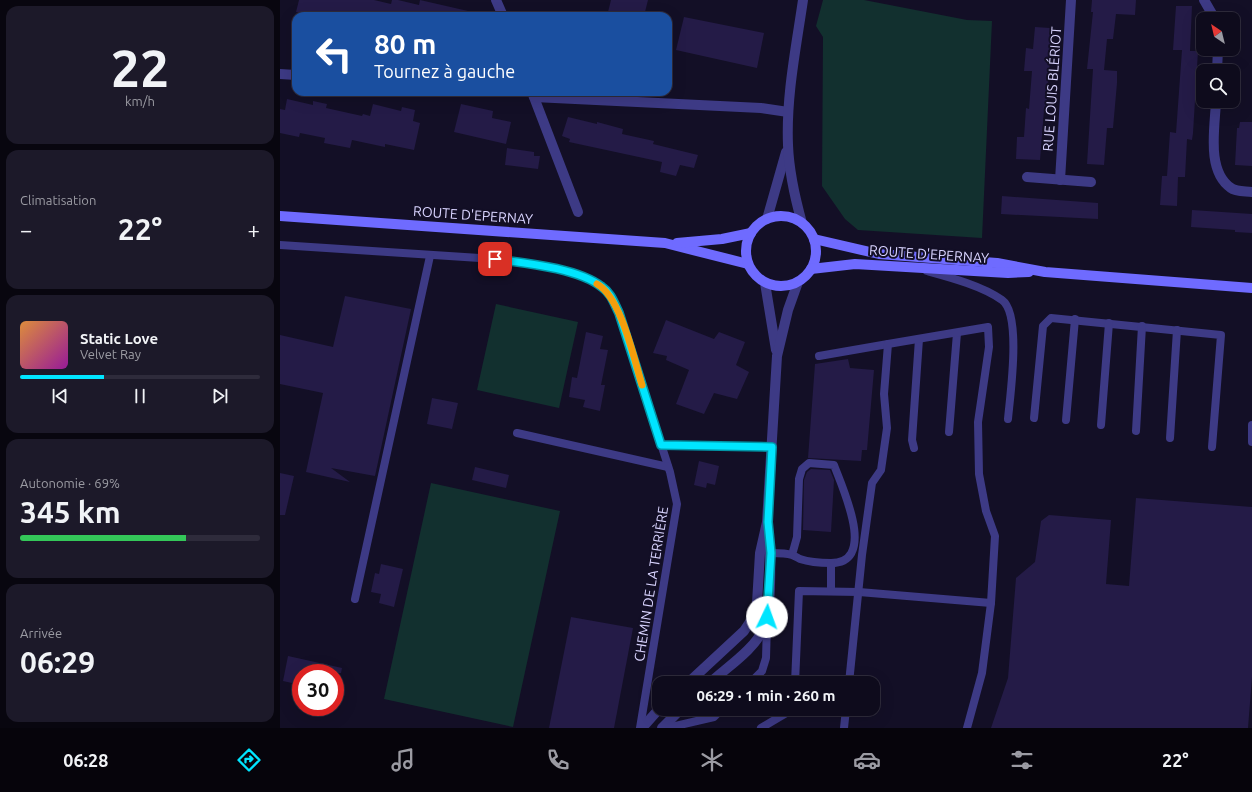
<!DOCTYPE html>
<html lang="fr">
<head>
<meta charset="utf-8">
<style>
	:root { --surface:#0e0b1c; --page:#1c1929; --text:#f1f3f6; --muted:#9b9ba3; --line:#2e2b3b; --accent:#00e5ff }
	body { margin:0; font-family:Ubuntu,sans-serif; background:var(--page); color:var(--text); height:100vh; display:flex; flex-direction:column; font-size:15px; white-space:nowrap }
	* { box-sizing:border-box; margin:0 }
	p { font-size:13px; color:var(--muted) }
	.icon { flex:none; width:22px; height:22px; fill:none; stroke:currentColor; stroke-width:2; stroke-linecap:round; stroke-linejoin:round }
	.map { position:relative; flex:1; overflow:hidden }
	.drawer { display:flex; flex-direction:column; gap:6px; padding:6px; background:#08060f; width:280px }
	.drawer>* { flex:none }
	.top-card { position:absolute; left:12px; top:12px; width:380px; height:84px; border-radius:12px; box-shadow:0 4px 16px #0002,0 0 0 1px var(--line); background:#1a4fa0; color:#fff; overflow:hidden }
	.needle { width:26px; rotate:325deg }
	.tools { position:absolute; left:916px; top:12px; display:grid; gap:8px }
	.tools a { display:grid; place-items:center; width:44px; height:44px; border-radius:8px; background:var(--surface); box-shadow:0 4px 16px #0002,0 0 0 1px var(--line); font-size:20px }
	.speed { position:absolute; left:12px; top:664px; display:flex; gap:8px; font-size:20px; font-weight:700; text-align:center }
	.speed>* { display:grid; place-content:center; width:52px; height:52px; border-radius:50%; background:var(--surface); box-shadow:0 4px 16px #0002,0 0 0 1px var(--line); line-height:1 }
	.speed .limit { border:6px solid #d22; background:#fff; color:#111 }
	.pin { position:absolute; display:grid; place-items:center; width:34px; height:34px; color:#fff; margin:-17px; border-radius:8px; box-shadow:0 2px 6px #0006 }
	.me { position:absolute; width:44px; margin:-22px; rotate:3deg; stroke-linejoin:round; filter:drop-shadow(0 0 3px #0008) }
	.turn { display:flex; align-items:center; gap:14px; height:84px; padding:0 16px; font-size:18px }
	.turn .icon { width:52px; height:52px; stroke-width:2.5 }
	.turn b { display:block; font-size:28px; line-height:34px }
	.big { font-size:30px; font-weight:600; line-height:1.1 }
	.drawer .widget { flex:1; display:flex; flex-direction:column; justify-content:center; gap:6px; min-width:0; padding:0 14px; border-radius:12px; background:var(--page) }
	.drawer .dial { align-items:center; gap:0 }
	.dial b { font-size:52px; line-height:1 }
	.song { display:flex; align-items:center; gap:12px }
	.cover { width:48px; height:48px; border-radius:6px; background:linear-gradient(135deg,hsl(30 70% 55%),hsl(300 70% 35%)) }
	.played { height:4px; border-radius:2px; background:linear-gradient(90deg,var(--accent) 35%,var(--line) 35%) }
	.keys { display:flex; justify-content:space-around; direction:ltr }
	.heat { display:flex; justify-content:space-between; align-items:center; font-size:22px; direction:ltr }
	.charge { height:6px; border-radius:3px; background:linear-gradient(90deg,#34c759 69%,var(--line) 0) }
	.trip { position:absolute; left:372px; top:676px; width:228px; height:40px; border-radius:12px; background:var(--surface); box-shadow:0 4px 16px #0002,0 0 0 1px var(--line); font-weight:600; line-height:40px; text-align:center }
	.dock { display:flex; height:64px; justify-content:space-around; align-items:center; background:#06040b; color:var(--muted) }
	.dock .icon { width:28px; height:28px }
	.dock .current { color:var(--accent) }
	.dock b { font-size:18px; color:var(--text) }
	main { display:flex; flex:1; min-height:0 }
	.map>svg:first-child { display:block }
</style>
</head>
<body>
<main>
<section class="drawer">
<div class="widget dial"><b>22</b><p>km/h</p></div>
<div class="widget"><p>Climatisation</p>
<div class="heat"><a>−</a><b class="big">22°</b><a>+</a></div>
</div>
<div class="widget">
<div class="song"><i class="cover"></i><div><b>Static Love</b><p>Velvet Ray</p></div></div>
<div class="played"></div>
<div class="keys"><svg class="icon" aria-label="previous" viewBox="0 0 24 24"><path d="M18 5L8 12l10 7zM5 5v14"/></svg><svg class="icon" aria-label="pause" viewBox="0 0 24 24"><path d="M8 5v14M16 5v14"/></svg><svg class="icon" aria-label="next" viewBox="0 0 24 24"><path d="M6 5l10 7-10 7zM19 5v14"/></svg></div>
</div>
<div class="widget"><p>Autonomie · 69%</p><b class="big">345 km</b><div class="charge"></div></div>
<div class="widget"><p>Arrivée</p><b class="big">06:29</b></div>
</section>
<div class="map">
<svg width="972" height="728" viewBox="0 0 972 728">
	<rect width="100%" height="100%" fill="#130f26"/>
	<g fill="#12302f">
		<path d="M 543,0 L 584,0 L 687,20 L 712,21 L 702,238 L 578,230 L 565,219 L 542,186 L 543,37 L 536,26 Z"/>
		<path d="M 216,304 L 298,322 L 279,408 L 197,390 Z"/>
		<path d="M 151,483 L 280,511 L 233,727 L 104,699 Z"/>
	</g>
	<g fill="#241b47">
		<path d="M 19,0 L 94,0 L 111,4 L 112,0 L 118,0 L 139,5 L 140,0 L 188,11 L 187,16 L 55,16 L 45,14 L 45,16 L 33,16 L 16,12 Z"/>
		<path d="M 331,0 L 368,0 L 364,16 L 327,16 Z"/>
		<path d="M 812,0 L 856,0 L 855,15 L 836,14 L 833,39 L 827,39 L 824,70 L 837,71 L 837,83 L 833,128 L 827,128 L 824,165 L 807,164 L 813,69 L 807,69 L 813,12 L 811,12 Z"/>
		<path d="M 896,6 L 912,6 L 910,51 L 918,51 L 913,133 L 912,140 L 907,139 L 905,177 L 898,177 L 897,206 L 880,205 L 882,176 L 887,176 L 890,132 L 896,133 L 902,50 L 893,50 Z"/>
		<path d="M 404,17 L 484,33 L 477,68 L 396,50 Z"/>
		<path d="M 755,27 L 770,28 L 770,34 L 772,34 L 766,110 L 764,110 L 760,160 L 736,159 L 737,137 L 744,137 L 746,108 L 749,109 L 752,71 L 744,71 L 746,48 L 753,49 Z"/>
		<path d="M 7,99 L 33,105 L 33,101 L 47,104 L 46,108 L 82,116 L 83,114 L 90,116 L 93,104 L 121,111 L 122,107 L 135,110 L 133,121 L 140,123 L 134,150 L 105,144 L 105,147 L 72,140 L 70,148 L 44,143 L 45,138 L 20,133 L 19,137 L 0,133 L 0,109 L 5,110 Z"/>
		<path d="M 181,104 L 213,111 L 212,118 L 231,122 L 226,144 L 174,132 Z"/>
		<path d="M 288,117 L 317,124 L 317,122 L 343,129 L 342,134 L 374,141 L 373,144 L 418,155 L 414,168 L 400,165 L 396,176 L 380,172 L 382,162 L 289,142 L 290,139 L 282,136 Z"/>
		<path d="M 960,122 L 972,122 L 972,166 L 955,165 L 957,128 L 959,128 Z"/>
		<path d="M 227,148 L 254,152 L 254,156 L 260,156 L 258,169 L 225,165 Z"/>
		<path d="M 722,196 L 818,203 L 818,219 L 721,214 Z"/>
		<path d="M 912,210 L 972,214 L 972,233 L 955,232 L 955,230 L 911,227 Z"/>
		<path d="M 65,296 L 131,309 L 95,476 L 51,468 L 70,482 L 26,472 L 43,393 L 0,384 L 0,335 L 53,347 Z"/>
		<path d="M 386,320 L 434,339 L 439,332 L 465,342 L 456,365 L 469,372 L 457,399 L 434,393 L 424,414 L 396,404 L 409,370 L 386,360 L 387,356 L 373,353 Z"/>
		<path d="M 306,332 L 323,336 L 320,349 L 328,350 L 321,385 L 325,385 L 320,411 L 303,407 L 305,400 L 289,397 L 292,377 L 297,378 Z"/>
		<path d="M 568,359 L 570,368 L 594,370 L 587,450 L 582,450 L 581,461 L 528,458 L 535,364 Z"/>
		<path d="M 152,398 L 178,403 L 172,429 L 147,424 Z"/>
		<path d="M 419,461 L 439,466 L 435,485 L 427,483 L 426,488 L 414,485 Z"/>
		<path d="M 195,467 L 229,475 L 226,488 L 192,480 Z"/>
		<path d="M 531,469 L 550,470 L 554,480 L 551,532 L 523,530 L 524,480 L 527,472 Z"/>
		<path d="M 0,473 L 14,476 L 5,515 L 0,515 Z"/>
		<path d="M 856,498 L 972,507 L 972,677 L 968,728 L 711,728 L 728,678 L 736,578 L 755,562 L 761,521 L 769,515 L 831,520 L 826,584 L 849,586 Z"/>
		<path d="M 101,564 L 123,569 L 114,607 L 99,603 L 101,594 L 91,592 L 95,573 L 99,574 Z"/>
		<path d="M 291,617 L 353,628 L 334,728 L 269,728 Z"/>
		<path d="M 8,656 L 62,668 L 61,673 L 21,673 L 21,685 L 3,681 Z"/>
	</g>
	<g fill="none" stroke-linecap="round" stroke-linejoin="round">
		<g stroke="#3d3a85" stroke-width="8">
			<path d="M 0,245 L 215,259 C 245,263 298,268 322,287 C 331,293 334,303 339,313 L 390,472 L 397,504 L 360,728"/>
			<path d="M 647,271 C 669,277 703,286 722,300 C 742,314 730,396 728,419"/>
			<path d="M 539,356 L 608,344"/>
			<path d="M 754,418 L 763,326 L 771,318 L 941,335 L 932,447"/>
			<path d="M 786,420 L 795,319"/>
			<path d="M 821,425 L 829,323"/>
			<path d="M 972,425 L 972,442"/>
			<path d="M 856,431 L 862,326"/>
			<path d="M 669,432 L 677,333"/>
			<path d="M 237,433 L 388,467"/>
			<path d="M 890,438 L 897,330"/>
			<path d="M 381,445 L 492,447"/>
			<path d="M 634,448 L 632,440 L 639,339"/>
			<path d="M 491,553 C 498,553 506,553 512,555 C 515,556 518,558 520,559 C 529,562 542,563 551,563 C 598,563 562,487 554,465 L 529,463 L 522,469 L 519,479 L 517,537 L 512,555"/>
			<path d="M 551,591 L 551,563"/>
			<path d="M 75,599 L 150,256"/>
			<path d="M 470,683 L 482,671 L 486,658 L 487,624"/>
			<path d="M 515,683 L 519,591 L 579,592 L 711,603"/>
			<path d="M 569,683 L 582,555 L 592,483 L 601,470 L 607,428 L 604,394 L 608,344 L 708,327 L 709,347 L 698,422 L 699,474 L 706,511 L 715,536 L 711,603 L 702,673 L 687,728"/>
			<path d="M 387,728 L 434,717 L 442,709"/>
			<path d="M 481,728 L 513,709"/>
			<path d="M 564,728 L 566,709"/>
		</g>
		<g stroke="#3d3a85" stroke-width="10">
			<path d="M 216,0 L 223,16"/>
			<path d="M 924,0 L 935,19"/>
			<path d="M 937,71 L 938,49"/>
			<path d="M 0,74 L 16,75"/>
			<path d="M 252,92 L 298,212"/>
			<path d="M 254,97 L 481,108 L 508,112"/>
			<path d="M 936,101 C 935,127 926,171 951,188 C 956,192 966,191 972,192"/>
			<path d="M 747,177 L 811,182"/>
			<path d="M 780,180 L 791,0"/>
			<path d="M 487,219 L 506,152"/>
			<path d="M 522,223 C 515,198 509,172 508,145 C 506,97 516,48 523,0"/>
			<path d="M 485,283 L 496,350"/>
			<path d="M 408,683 L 464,631 L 472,619 L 477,603 L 480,553 L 487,522 L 497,356 L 508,310 L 518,282"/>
			<path d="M 430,683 C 447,667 474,650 484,628 C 492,609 491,552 488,530"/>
			<path d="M 362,728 L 379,709"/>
			<path d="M 382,728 L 401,709"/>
		</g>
		<g stroke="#6f6bff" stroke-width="10">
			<path d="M 0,216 L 385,243 L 468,264"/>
			<circle cx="501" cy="251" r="35"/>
			<path d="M 534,239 L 599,254 L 717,263 L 765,272 L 972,288"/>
			<path d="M 397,243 L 442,239 L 471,233"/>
			<path d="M 531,269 L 575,264 L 728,273 L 749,272"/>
		</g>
	</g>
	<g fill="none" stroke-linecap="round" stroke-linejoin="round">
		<g stroke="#0095a6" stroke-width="10">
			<path id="route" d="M 215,259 C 245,263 298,268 322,287 C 331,293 334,303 339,313 L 381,445 L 492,447 L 488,522 L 491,553 L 487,617"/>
		</g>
		<use href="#route" stroke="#00e5ff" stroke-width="7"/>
		<path stroke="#f59e0b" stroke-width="7" d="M 317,284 C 341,297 354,359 362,385"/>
	</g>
	<g text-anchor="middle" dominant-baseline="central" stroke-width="4" stroke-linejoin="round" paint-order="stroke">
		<g font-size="14" fill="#d9d4ff" stroke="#130f26">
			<text transform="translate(772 89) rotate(-86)">RUE LOUIS BLÉRIOT</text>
			<text transform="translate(193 215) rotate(4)">ROUTE D'EPERNAY</text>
			<text transform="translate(649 254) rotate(4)">ROUTE D'EPERNAY</text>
			<text transform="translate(371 584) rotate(-81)">CHEMIN DE LA TERRIÈRE</text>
		</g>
	</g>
</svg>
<div class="tools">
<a><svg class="needle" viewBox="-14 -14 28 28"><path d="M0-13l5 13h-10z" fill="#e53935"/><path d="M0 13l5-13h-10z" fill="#9b9ba3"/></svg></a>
<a><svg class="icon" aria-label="search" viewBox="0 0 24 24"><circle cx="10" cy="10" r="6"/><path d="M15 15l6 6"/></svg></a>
</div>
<div class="speed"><div class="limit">30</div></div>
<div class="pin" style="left:215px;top:259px;background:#d93025"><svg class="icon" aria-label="arrive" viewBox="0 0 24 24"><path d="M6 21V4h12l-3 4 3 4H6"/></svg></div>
<svg class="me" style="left:487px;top:617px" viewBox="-20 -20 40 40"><circle r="19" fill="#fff"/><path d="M0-13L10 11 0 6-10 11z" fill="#00e5ff"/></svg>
<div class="trip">06:29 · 1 min · 260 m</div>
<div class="top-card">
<div class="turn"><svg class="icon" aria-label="left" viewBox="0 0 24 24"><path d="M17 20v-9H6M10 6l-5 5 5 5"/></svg><div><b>80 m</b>Tournez à gauche</div></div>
</div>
</div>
</main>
<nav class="dock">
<b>06:28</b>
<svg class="icon current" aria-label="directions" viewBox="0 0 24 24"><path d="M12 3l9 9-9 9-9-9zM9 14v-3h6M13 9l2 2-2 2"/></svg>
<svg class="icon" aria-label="music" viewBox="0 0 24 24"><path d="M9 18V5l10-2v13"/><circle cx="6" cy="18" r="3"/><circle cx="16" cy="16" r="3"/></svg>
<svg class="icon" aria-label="phone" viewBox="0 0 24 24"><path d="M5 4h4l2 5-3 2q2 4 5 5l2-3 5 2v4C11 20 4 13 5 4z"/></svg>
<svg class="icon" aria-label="climate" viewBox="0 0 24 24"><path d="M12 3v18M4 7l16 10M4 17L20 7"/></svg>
<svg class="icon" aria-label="car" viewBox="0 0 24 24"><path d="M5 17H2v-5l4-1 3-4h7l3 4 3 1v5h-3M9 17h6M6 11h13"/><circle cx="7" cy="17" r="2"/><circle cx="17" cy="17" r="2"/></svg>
<svg class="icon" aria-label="filters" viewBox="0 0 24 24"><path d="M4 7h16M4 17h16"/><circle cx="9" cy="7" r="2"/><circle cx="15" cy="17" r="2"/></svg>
<b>22°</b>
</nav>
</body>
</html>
